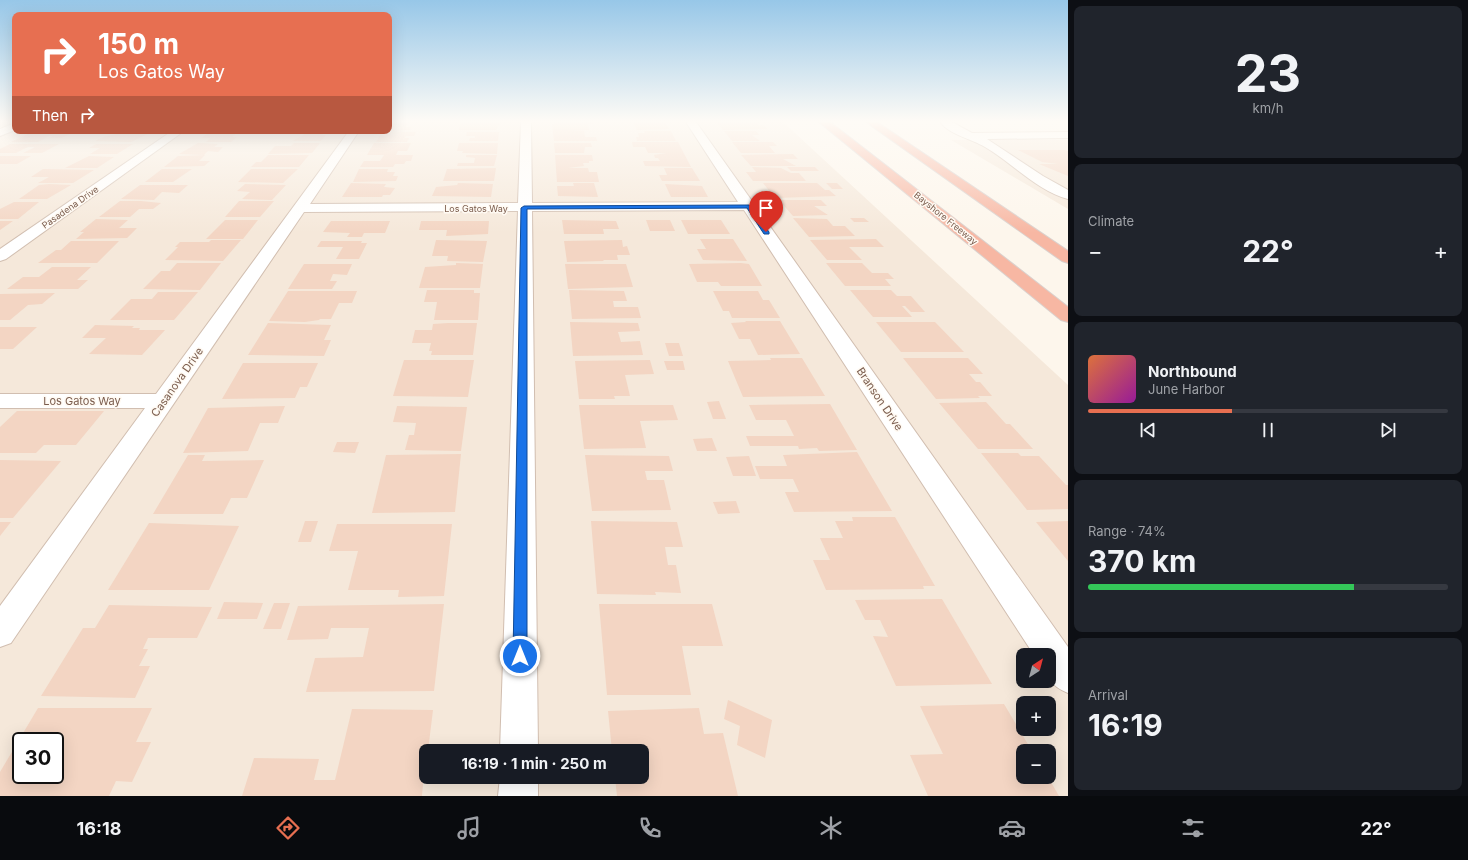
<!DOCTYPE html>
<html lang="en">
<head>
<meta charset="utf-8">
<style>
	:root { --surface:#171b24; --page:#20242c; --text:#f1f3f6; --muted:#9ea1a6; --line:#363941; --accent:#e76f51 }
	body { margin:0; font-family:Inter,sans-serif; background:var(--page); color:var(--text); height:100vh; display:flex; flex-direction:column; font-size:15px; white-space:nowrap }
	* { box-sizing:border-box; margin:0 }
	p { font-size:13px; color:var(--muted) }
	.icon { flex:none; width:22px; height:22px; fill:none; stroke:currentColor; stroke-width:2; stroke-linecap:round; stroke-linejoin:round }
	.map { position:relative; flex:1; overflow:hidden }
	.drawer { display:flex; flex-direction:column; gap:6px; padding:6px; background:#0d0f14; width:400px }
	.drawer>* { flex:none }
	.guide { position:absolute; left:12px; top:12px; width:380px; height:122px; border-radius:8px; box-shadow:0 4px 16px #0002; background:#e76f51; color:#fff; overflow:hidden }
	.needle { width:26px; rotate:36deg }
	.buttons { position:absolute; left:1016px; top:648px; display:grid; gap:8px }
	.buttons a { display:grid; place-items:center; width:40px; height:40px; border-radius:8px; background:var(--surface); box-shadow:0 4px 16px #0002; font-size:20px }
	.speed { position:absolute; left:12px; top:732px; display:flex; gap:8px; font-size:20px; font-weight:700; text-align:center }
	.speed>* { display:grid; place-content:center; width:52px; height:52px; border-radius:50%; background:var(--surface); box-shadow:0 4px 16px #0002; line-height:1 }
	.speed .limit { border:2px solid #111; border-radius:6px; background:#fff; color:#111 }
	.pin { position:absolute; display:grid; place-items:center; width:34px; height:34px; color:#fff; margin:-41px -17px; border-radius:50% 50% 50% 0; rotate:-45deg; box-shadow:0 0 4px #0007 }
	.pin .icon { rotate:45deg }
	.me { position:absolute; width:44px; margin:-22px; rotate:0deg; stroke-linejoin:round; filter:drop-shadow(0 0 3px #0008) }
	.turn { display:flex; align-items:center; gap:14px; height:84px; padding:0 20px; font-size:18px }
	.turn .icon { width:52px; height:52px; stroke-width:2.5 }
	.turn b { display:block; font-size:28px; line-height:34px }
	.then { display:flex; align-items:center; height:38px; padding:0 20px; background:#0003; gap:8px; font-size:15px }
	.big { font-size:30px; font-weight:700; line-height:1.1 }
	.drawer .tile { flex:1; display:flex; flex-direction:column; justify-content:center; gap:6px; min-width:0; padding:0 14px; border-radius:8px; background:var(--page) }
	.drawer .dial { align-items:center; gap:0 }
	.dial b { font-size:52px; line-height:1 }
	.song { display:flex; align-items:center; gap:12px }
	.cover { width:48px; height:48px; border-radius:6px; background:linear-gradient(135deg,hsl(20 70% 55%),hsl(300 70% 35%)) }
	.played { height:4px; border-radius:2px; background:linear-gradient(90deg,var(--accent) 40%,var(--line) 40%) }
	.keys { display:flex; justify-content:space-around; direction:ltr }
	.heat { display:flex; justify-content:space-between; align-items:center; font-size:22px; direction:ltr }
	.charge { height:6px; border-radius:3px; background:linear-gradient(90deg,#34c759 74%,var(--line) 0) }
	.trip { position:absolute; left:419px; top:744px; width:230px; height:40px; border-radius:8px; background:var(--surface); box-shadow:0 4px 16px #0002; font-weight:700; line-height:40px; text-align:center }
	.tabs { display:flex; height:64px; justify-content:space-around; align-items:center; background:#090b0e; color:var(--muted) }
	.tabs .icon { width:28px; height:28px }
	.tabs .selected { color:var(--accent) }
	.tabs b { font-size:18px; color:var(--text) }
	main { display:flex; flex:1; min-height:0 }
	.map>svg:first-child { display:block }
</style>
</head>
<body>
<main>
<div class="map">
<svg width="1068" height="796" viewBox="0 0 1068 796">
	<rect width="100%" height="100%" fill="#fdf6ec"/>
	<g fill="#f5e8da" fill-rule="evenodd">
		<path d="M 0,122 L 15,122 L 15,131 L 389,131 L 389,122 L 783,122 L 1068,385 L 1068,796 L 0,796 ZM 1023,655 L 1049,655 L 1049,681 L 1023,681 ZM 1023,703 L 1049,703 L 1049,729 L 1023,729 ZM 21,741 L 55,741 L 55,775 L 21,775 ZM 426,751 L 642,751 L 642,777 L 426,777 ZM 1023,751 L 1049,751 L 1049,777 L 1023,777 Z"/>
		<path d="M 951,140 L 1068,140 L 1068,209 Z"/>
	</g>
	<g fill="#f3d5c3" fill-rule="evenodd">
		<path d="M 389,122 L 409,122 L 406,127 L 411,127 L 410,130 L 389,131 Z"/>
		<path d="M 461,122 L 501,122 L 496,130 L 459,130 Z"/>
		<path d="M 554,122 L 593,122 L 594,124 L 588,124 L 589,130 L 570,131 L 584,131 L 585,137 L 596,137 L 597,141 L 554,141 L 552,124 L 554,124 Z"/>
		<path d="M 633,122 L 665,122 L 669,129 L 637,130 Z"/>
		<path d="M 716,122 L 755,122 L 759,125 L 763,125 L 768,129 L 723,130 Z"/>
		<path d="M 382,131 L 416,132 L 414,136 L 406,136 L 405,138 L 409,138 L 407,142 L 376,142 Z"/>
		<path d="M 644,131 L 671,131 L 676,141 L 637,141 L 636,137 L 639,137 L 638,133 L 645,133 Z"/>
		<path d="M 724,131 L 756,131 L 759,135 L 752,135 L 760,141 L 732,141 Z"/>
		<path d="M 125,132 L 152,132 L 131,142 L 95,141 L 103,137 Z"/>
		<path d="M 210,132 L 238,132 L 232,137 L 237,137 L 231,142 L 206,142 L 210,138 L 201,138 Z"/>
		<path d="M 306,132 L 325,132 L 322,135 L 326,135 L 321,141 L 292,141 L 302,136 Z"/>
		<path d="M 467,132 L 499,132 L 498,141 L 469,141 L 470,138 L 475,138 L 475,136 L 466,136 Z"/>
		<path d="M 30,133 L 72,133 L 62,138 L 49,138 L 53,136 L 49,136 L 38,142 L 11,142 Z"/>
		<path d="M 632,142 L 678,142 L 691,167 L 645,166 L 643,161 L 660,161 L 658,158 L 655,158 L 654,155 L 666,153 L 648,153 L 645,147 L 633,147 Z"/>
		<path d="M 732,142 L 773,142 L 777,146 L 769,146 L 775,153 L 741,153 Z"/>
		<path d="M 198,143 L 218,144 L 214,147 L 223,147 L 218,152 L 208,151 L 204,155 L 179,154 Z"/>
		<path d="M 294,143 L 320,143 L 312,153 L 268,154 L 275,146 L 291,146 Z"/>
		<path d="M 374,143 L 411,143 L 407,151 L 398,151 L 396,155 L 413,155 L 411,161 L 406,161 L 404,164 L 395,164 L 393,167 L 360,167 L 364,161 L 380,161 L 384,155 L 367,155 Z"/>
		<path d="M 459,143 L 498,143 L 497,154 L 462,153 L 463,151 L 457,151 Z"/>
		<path d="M 554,143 L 591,143 L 592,147 L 585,147 L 584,153 L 555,153 Z"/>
		<path d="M 10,144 L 59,144 L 42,153 L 23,153 L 35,147 L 28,147 L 16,153 L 0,153 L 0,149 Z"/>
		<path d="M 96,144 L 133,144 L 117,154 L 90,154 L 100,148 L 89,148 Z"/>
		<path d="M 1018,150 L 1065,150 L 1068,151 L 1068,176 L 1039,164 L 1058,164 L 1042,162 Z"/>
		<path d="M 793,154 L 798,159 L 783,159 L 796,166 L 751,166 L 741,155 Z"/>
		<path d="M 205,155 L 199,161 L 210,161 L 204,166 L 164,167 L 178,156 Z"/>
		<path d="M 268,155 L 309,155 L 299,167 L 251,167 L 256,162 L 261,162 Z"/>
		<path d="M 466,155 L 497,155 L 494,166 L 457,166 L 458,163 L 474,163 L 475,158 L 466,157 Z"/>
		<path d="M 555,155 L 592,155 L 593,161 L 589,161 L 589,163 L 583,163 L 584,166 L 568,168 L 588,168 L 589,172 L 597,172 L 599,182 L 557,182 Z"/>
		<path d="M 0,156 L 31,156 L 17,164 L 0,164 Z"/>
		<path d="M 89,156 L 114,157 L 97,168 L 65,168 Z"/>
		<path d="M 752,167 L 781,168 L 791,173 L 799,173 L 806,181 L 753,181 L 746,172 L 756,172 Z"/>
		<path d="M 787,167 L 815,167 L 819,171 L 791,171 Z"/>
		<path d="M 496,168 L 494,181 L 443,181 L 447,169 Z"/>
		<path d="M 664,168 L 692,168 L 700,181 L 662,181 L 659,175 L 667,175 Z"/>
		<path d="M 43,169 L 94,170 L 73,183 L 38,183 L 49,177 L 31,177 Z"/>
		<path d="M 162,169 L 192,169 L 173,182 L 145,182 Z"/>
		<path d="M 251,169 L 298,169 L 283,183 L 238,182 Z"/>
		<path d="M 359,169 L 388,169 L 387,172 L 395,172 L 393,176 L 398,176 L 396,181 L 353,182 Z"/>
		<path d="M 351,183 L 386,184 L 384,187 L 395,188 L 390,195 L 383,195 L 382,197 L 342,197 Z"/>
		<path d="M 458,183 L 493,184 L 491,197 L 432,196 L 436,187 L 457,185 Z"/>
		<path d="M 573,183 L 594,183 L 598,197 L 558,196 L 557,186 L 574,186 Z"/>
		<path d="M 763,183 L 817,183 L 825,190 L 829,190 L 836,196 L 775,198 Z"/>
		<path d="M 826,183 L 837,183 L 843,189 L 832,189 Z"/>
		<path d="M 245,184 L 286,185 L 272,200 L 242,199 L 250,192 L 237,191 Z"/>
		<path d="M 665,184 L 702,186 L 708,197 L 671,197 Z"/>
		<path d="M 39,185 L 49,184 L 71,185 L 47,199 L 19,199 Z"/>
		<path d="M 140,185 L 188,185 L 179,193 L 162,192 L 154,200 L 121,199 Z"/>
		<path d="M 779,200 L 821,200 L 827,206 L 814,206 L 828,215 L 793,216 Z"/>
		<path d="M 120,201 L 141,201 L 161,203 L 153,209 L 139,209 L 130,217 L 99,217 Z"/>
		<path d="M 239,201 L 274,201 L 260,217 L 225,217 Z"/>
		<path d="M 14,202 L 39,202 L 18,219 L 0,219 L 0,209 Z"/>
		<path d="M 793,218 L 827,219 L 833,226 L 845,226 L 855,236 L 809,237 Z"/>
		<path d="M 850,218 L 864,218 L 869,222 L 854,222 Z"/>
		<path d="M 96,219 L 128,220 L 119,228 L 137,228 L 127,238 L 76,239 L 84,232 L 80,232 Z"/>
		<path d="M 225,220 L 258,220 L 243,239 L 206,239 Z"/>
		<path d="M 562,220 L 616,221 L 619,229 L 603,229 L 604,234 L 564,234 Z"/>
		<path d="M 646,220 L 670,220 L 675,231 L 650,231 Z"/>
		<path d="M 681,220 L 721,220 L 730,234 L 688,234 Z"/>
		<path d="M 0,221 L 13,221 L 0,230 Z"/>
		<path d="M 331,221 L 390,221 L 385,233 L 364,233 L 362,237 L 347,237 L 350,233 L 323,232 Z"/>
		<path d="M 421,221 L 489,221 L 488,234 L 446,236 L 447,230 L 419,230 Z"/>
		<path d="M 700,239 L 733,239 L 747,261 L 703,260 L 697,249 L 706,249 Z"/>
		<path d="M 876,239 L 884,247 L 849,247 L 862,260 L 827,260 L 810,240 Z"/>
		<path d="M 211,240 L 241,240 L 223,261 L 165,260 L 178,247 L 175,247 L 180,242 L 209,242 Z"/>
		<path d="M 436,240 L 487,241 L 483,262 L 447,261 L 448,256 L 432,256 Z"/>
		<path d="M 622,240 L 623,247 L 627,246 L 630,255 L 617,255 L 618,260 L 603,260 L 604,261 L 567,262 L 564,241 Z"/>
		<path d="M 71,241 L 119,241 L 97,263 L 38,263 L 56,250 L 61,250 Z"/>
		<path d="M 321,241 L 362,241 L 361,243 L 367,243 L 359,259 L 336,259 L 343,247 L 317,247 Z"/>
		<path d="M 177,263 L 221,263 L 200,290 L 143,289 L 161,271 L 170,271 Z"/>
		<path d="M 456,263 L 483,264 L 480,288 L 419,288 L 425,267 L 456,265 Z"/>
		<path d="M 741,263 L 749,264 L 762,286 L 721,286 L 718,282 L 697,282 L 689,264 Z"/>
		<path d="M 826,263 L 862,263 L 872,273 L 888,273 L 894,279 L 885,279 L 891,286 L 845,286 Z"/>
		<path d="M 304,264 L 352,264 L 347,275 L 333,274 L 330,281 L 337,281 L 332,289 L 288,289 Z"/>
		<path d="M 565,264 L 626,264 L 633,287 L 568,289 Z"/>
		<path d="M 52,267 L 91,267 L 77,280 L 88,280 L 78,289 L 7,289 L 23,277 L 39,277 Z"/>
		<path d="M 427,290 L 474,290 L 474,293 L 480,293 L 478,320 L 434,320 L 437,302 L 424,302 Z"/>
		<path d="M 569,290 L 624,291 L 627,301 L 613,301 L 614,307 L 638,307 L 641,318 L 572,319 Z"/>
		<path d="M 850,290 L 891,290 L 897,296 L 911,296 L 925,312 L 911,312 L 905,306 L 902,306 L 912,317 L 873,317 Z"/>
		<path d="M 288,291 L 357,291 L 352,303 L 339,303 L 331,319 L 320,319 L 319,320 L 305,322 L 269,321 Z"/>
		<path d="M 713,291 L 758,291 L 763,300 L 769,300 L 780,318 L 732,318 L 729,311 L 723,311 Z"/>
		<path d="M 158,292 L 198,292 L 174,320 L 110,320 L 131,299 L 152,299 Z"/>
		<path d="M 55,293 L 42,304 L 28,305 L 10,320 L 0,320 L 0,294 Z"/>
		<path d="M 745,321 L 780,321 L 800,354 L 758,355 L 750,339 L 739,339 L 731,323 L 746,322 Z"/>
		<path d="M 570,322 L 638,323 L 640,331 L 618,332 L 621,342 L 640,341 L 643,355 L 573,356 Z"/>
		<path d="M 876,322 L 935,322 L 964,352 L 901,352 Z"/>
		<path d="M 268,323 L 331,325 L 324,340 L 331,340 L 324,356 L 248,355 Z"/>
		<path d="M 448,323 L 477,323 L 473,355 L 431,355 L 432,351 L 429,351 L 431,343 L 412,343 L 415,330 L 432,330 L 433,324 Z"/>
		<path d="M 95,325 L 134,326 L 132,328 L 140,328 L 139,330 L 165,330 L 142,355 L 89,354 L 106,338 L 82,338 Z"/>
		<path d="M 0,327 L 37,327 L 13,349 L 0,349 Z"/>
		<path d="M 665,343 L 679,343 L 683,356 L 669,356 Z"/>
		<path d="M 770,358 L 802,358 L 825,396 L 743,397 L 728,361 L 771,360 Z"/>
		<path d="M 903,358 L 968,358 L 983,374 L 969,374 L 976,382 L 980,382 L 992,396 L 978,396 L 980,398 L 936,399 Z"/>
		<path d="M 404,360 L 474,360 L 468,397 L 393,396 Z"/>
		<path d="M 650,360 L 654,374 L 625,375 L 630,396 L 614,396 L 615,399 L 579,399 L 575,361 Z"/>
		<path d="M 664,361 L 683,361 L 685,370 L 667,370 Z"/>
		<path d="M 243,363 L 318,363 L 307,387 L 300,387 L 295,398 L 222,399 Z"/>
		<path d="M 719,401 L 726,419 L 713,419 L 707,402 Z"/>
		<path d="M 986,402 L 1006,424 L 1010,424 L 1033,449 L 978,449 L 939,403 Z"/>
		<path d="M 830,404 L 857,450 L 819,451 L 817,448 L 799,449 L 798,446 L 750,446 L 746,436 L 794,436 L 786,420 L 756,420 L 749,405 Z"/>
		<path d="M 579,405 L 673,405 L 678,420 L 640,421 L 646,448 L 584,449 Z"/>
		<path d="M 285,406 L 278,423 L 260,423 L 248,451 L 183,453 L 208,408 Z"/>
		<path d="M 397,406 L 467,407 L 461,451 L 405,450 L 409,435 L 414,435 L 416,423 L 393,422 Z"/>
		<path d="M 17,411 L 104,411 L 76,445 L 44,445 L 36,453 L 0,453 L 0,427 Z"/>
		<path d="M 712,438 L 717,451 L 697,451 L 693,439 Z"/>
		<path d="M 337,442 L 359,442 L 355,453 L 333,452 Z"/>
		<path d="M 857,452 L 892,511 L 794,512 L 785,492 L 799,492 L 793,479 L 760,479 L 755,466 L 787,466 L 783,455 Z"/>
		<path d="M 981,453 L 1018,453 L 1021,456 L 1039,456 L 1066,485 L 1068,485 L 1068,509 L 1027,510 Z"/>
		<path d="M 461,454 L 455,512 L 372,513 L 386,455 Z"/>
		<path d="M 188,455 L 205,455 L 202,461 L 264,460 L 247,498 L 231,498 L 223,514 L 153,514 Z"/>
		<path d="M 585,455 L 669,456 L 673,471 L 645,471 L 647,480 L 664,480 L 671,510 L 592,511 Z"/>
		<path d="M 749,456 L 756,476 L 733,476 L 726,457 Z"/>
		<path d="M 0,460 L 61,461 L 13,518 L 0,518 Z"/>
		<path d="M 736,501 L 740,513 L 718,514 L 713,502 Z"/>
		<path d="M 852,517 L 895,517 L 935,586 L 923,586 L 924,589 L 826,590 L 813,560 L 830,560 L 820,538 L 843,538 L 835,521 L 853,521 Z"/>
		<path d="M 305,521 L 318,521 L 311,542 L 298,542 Z"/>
		<path d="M 591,521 L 677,522 L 683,547 L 665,547 L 668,565 L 676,565 L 681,593 L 655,592 L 656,595 L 597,594 Z"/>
		<path d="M 1068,521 L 1068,561 L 1036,522 Z"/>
		<path d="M 0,522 L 11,522 L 0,536 Z"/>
		<path d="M 149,523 L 239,526 L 209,590 L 108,590 Z"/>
		<path d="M 337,524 L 452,524 L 444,596 L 398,597 L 399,590 L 348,590 L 358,551 L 329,551 Z"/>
		<path d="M 942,599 L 992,684 L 896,686 L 873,636 L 888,637 L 880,620 L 865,620 L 855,600 Z"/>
		<path d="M 224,602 L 263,603 L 257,619 L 217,619 Z"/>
		<path d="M 274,603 L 290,603 L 281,629 L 263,629 Z"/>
		<path d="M 444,604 L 434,691 L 306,692 L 315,658 L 363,657 L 369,628 L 331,628 L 328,639 L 287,640 L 298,606 Z"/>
		<path d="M 599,604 L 712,604 L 723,646 L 682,646 L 691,695 L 607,695 Z"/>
		<path d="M 109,605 L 212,607 L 197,638 L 148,638 L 143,649 L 148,649 L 139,666 L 150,666 L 135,698 L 41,696 L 83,628 L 95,628 Z"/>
		<path d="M 728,700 L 772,720 L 765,758 L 737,745 L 740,726 L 724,719 Z"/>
		<path d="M 1004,704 L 1032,751 L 1023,751 L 1023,777 L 1048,777 L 1059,796 L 928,796 L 910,755 L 943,754 L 920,706 Z"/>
		<path d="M 38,708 L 152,708 L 136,742 L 151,742 L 132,782 L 116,781 L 109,796 L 0,796 L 0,772 ZM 21,741 L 55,741 L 55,775 L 21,775 Z"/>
		<path d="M 699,708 L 704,734 L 723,733 L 738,796 L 617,796 L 615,777 L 642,777 L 642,751 L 612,751 L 608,711 Z"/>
		<path d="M 352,709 L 433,710 L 428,751 L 426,751 L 422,796 L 242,796 L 254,758 L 319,759 L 314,780 L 335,780 Z"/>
	</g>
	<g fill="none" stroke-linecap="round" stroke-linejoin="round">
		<g stroke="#d1beb0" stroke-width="2">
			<g id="street">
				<path d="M 521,122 L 531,122 L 532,203 L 738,202 L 686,122 L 696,122 L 1068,647 L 1068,693 C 1046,684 1049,676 1049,655 L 1034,655 L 744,210 L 532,211 L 538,751 L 500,751 L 518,211 L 304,212 L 11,643 L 0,647 L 0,606 L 145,408 L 0,408 L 0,394 L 156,394 L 349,131 L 359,131 L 310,204 L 518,203 Z"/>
				<path d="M 940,122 L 952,122 L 972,133 L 1068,132 L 1068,138 L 987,139 L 1043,176 L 1068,190 L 1068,199 C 1039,192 1011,162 985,147 C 972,139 950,135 940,122 Z"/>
				<path d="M 15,123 L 15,130 L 0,136 L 0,129 Z"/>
				<path d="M 172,131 L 184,131 L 6,259 L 0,261 L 0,249 Z"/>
				<path d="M 500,777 L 538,777 L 538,796 L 498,796 Z"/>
			</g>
		</g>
		<g stroke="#dad1cd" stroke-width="2">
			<g id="highway">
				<path d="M 819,122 L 830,122 L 1068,307 L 1068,322 L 1061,320 Z"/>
				<path d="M 866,122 L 877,122 L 1068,251 L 1068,263 L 1062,261 Z"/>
			</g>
		</g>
		<use href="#street" fill="#fff" fill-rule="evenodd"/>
		<use href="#highway" fill="#f7b7a3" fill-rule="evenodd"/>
	</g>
	<linearGradient id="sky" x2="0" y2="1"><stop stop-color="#97c7e8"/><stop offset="0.52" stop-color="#fefbf6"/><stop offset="1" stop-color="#fefbf6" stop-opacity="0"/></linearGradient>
	<rect width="1068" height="233" fill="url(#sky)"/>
	<path fill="#1a73e8" stroke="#114b97" d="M 749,205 L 769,232 L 769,234 L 764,234 L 747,208 L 527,209 L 527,656 L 525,661 L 520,663 L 515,661 L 513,656 L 521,208 L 524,206 Z"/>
	<g text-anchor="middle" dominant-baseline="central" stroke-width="3" stroke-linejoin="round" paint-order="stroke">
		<g font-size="9" fill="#7a5c4d" stroke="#fffaf3">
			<text transform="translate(70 207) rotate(-35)">Pasadena Drive</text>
			<text x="476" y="208">Los Gatos Way</text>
			<text transform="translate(946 218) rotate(39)">Bayshore Freeway</text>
		</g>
		<g font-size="11" fill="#7a5c4d" stroke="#fffaf3">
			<text transform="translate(177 382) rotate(-55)">Casanova Drive</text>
			<text transform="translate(880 399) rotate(56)">Branson Drive</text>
			<text x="82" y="401">Los Gatos Way</text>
		</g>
	</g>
</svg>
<div class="buttons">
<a><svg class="needle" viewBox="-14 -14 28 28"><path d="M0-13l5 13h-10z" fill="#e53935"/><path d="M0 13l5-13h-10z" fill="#9ea1a6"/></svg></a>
<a>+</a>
<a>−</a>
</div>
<div class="speed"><div class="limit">30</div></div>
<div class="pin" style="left:766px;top:232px;background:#d93025"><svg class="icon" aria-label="arrive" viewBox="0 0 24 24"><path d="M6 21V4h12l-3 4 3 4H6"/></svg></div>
<svg class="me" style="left:520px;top:656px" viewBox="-20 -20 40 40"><circle r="17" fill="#1a73e8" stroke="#fff" stroke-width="3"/><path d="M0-11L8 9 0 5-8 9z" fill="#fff"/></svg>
<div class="trip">16:19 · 1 min · 250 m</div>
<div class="guide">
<div class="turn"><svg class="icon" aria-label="right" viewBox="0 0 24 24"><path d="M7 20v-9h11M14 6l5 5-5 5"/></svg><div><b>150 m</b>Los Gatos Way</div></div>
<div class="then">Then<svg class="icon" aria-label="right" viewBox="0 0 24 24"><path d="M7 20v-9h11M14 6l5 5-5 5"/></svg></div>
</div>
</div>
<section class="drawer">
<div class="tile dial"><b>23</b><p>km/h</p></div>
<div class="tile"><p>Climate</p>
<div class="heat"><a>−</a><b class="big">22°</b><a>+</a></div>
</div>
<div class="tile">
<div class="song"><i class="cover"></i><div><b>Northbound</b><p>June Harbor</p></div></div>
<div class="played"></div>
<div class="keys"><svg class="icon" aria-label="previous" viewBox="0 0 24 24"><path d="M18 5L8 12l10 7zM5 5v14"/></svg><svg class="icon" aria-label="pause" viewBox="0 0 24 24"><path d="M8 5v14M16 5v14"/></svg><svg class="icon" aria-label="next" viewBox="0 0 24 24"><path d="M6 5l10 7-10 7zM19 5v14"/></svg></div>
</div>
<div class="tile"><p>Range · 74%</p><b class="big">370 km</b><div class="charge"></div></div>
<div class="tile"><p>Arrival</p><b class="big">16:19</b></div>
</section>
</main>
<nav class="tabs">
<b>16:18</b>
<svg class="icon selected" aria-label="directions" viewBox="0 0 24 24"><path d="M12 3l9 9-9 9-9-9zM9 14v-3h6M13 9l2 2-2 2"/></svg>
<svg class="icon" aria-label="music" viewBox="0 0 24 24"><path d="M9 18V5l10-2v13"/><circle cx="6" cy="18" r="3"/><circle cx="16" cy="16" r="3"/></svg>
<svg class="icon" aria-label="phone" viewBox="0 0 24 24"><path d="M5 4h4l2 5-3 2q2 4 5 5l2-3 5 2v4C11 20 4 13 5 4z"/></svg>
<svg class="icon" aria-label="climate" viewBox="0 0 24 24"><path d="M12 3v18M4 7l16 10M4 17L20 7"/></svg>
<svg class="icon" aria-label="car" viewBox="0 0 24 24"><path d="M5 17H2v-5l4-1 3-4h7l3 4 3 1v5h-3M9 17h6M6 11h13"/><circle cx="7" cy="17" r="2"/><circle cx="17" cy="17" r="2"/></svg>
<svg class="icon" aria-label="filters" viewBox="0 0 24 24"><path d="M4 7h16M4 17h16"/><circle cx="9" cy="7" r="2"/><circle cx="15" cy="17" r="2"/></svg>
<b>22°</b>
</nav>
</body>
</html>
